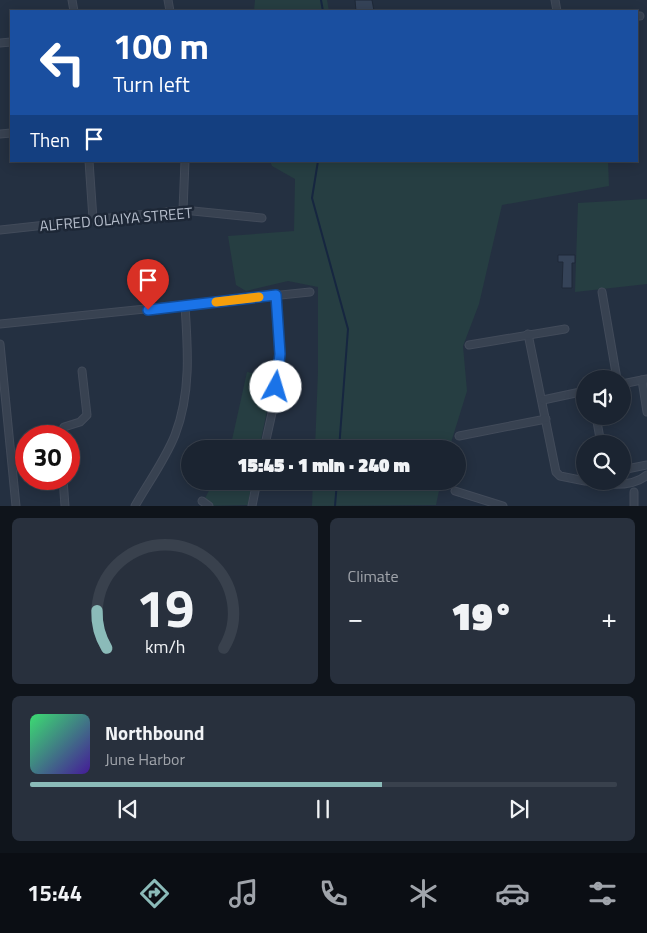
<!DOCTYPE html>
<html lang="en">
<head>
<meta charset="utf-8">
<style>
	:root { --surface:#1b2431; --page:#28303d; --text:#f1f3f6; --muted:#a0a4ab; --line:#39414d; --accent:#8bbbb9 }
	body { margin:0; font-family:"Titillium Web",sans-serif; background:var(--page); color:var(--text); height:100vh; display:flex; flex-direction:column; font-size:19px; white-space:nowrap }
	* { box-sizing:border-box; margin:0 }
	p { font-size:16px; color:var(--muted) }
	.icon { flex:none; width:28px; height:28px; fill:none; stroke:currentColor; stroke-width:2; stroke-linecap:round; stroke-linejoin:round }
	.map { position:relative; height:506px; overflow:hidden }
	.drawer { display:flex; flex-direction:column; gap:12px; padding:12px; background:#0f141b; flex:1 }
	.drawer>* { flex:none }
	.banner { position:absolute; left:10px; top:10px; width:628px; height:152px; border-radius:0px; box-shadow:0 2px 12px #0003,0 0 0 1px var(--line); background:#1a4fa0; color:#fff; overflow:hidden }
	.tools { position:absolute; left:576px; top:370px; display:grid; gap:10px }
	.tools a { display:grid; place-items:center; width:55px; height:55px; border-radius:50%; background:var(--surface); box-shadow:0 2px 12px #0003,0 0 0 1px var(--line); font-size:25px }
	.speed { position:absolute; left:15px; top:425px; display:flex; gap:10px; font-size:25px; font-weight:700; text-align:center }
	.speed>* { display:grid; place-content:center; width:65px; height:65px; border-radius:50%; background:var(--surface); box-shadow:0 2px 12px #0003,0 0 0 1px var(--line); line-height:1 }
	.speed .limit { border:8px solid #d22; background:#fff; color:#111 }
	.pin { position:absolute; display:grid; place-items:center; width:42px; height:42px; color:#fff; margin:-51px -21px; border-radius:50% 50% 50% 0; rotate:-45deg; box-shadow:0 0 5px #0007 }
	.pin .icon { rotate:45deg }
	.me { position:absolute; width:55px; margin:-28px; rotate:6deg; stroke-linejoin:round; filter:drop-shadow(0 0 4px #0008) }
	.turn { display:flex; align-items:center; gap:18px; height:105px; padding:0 20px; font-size:22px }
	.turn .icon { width:65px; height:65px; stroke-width:2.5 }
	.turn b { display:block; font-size:35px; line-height:42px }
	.then { display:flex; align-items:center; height:48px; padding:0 20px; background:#0003; gap:10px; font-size:19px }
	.big { font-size:38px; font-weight:800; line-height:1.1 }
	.drawer .card { flex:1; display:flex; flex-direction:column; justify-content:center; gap:8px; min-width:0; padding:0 18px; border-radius:8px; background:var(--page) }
	.drawer .dial { align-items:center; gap:0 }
	.dial svg { height:130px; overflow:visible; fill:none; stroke:var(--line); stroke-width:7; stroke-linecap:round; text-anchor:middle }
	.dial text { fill:var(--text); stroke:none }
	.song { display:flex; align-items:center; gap:15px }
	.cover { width:60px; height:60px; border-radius:8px; background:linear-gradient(135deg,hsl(140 70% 55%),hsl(260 70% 35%)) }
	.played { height:5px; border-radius:2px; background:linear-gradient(90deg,var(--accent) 60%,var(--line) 60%) }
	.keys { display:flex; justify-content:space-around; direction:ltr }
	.heat { display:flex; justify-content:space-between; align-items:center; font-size:28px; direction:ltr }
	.drawer .tiles { flex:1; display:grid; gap:12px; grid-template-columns:1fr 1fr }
	.card:last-child { grid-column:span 2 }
	.trip { position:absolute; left:181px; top:440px; width:285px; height:50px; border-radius:25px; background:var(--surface); box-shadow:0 2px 12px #0003,0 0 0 1px var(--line); font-weight:800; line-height:50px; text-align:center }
	.tab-bar { display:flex; height:80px; justify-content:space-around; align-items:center; background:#0b0e14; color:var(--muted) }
	.tab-bar .icon { width:35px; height:35px }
	.tab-bar .current { color:var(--accent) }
	.tab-bar b { font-size:22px; color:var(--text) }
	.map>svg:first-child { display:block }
</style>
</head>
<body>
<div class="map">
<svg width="647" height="506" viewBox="0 0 647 506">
	<rect width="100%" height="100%" fill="#243041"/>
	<g fill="#263e42">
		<path d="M 255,0 L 327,0 L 329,11 L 254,11 Z"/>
		<path d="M 270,161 L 608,161 L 609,186 L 502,205 L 479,304 L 463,346 L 467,391 L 449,449 L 315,449 L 318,371 L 318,287 L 288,281 L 246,291 L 236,285 L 228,236 L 294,231 L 295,179 L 272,166 Z"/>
		<path d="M 647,199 L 647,284 L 575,292 L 578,203 Z"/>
		<path d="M 247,372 L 274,377 L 259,449 L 230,449 Z"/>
		<path d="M 214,481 L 252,481 L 248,505 L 201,506 Z"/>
		<path d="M 313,481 L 441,481 L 436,505 L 312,506 Z"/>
	</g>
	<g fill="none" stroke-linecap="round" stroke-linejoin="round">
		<g stroke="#162640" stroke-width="2">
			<path d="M 321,0 L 323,11"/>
			<path d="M 318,161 L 312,198 L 348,329 L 339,449"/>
			<path d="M 335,506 L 337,481"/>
		</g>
	</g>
	<g fill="#354358" stroke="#1f2938">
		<path d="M 355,0 L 372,0 L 374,11 L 356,11 Z"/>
		<path d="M 558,255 L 575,255 L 575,263 L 572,263 L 572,288 L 562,288 L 563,262 L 558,262 Z"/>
	</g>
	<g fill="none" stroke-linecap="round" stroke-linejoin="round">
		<g stroke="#424b5a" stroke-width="9">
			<g id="minor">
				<path d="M 72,0 L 74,11"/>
				<path d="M 168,0 L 170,11"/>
				<path d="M 555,0 L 557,11"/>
				<path d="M 636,16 L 640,16"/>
				<path d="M 0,43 L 11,42"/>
				<path d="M 0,134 L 11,133"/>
				<path d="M 89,161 L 93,219"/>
				<path d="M 183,210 L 185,161"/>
				<path d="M 0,230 L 183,210 L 262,218"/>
				<path d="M 602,292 L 617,379"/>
				<path d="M 0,324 L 310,292"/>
				<path d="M 528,334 L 556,472 L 560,476 L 585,481"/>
				<path d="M 0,344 L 16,506"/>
				<path d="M 469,345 L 565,329"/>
				<path d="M 642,380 L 647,412"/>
				<path d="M 622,384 L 647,379"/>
				<path d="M 543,400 L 585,391"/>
				<path d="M 596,416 L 601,444"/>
				<path d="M 59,436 L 64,427 L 80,422 L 87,415 L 82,371"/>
				<path d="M 459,436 L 546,419"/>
				<path d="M 264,449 L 274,404 L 280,354 L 276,295"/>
				<path d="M 622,470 L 647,465"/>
				<path d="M 63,479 L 65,506"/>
				<path d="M 587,481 C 606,485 632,488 647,475"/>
				<path d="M 455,491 L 503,506"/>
				<path d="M 634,492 L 634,506"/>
				<path d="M 202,501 L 209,506"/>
				<path d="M 135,506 C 148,483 165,460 175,435 C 191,394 188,349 185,306"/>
				<path d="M 252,506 L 257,481"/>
			</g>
		</g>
		<use href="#minor" stroke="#384251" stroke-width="7"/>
	</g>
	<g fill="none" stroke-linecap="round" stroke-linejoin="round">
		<g stroke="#114b97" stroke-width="12">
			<path id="route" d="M 148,310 L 276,295 L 280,354 L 276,387"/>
		</g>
		<use href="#route" stroke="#1a73e8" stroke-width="9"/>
		<path stroke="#f59e0b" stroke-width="9" d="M 216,302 L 259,297"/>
	</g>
	<g text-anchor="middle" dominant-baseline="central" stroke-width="5" stroke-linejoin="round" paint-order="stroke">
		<g font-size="15" fill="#b5bdcb" stroke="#1d2736">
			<text transform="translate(116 219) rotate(-5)">ALFRED OLAIYA STREET</text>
		</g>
	</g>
</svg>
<div class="tools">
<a><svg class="icon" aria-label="sound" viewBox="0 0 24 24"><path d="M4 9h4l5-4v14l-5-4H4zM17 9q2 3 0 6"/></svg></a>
<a><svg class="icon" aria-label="search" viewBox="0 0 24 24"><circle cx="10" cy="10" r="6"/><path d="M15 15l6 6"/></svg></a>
</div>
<div class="speed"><div class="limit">30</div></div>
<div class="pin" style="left:148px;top:310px;background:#d93025"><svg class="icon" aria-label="arrive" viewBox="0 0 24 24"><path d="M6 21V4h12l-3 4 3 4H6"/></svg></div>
<svg class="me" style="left:276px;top:387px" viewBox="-20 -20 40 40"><circle r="19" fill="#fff"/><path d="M0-13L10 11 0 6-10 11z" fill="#1a73e8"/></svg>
<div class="trip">15:45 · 1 min · 240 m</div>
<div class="banner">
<div class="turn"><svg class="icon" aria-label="left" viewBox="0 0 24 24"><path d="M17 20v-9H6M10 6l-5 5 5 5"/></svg><div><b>100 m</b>Turn left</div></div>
<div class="then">Then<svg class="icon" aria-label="arrive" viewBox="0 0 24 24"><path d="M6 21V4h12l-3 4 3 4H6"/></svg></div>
</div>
</div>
<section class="drawer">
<div class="tiles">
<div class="card dial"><svg viewBox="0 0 100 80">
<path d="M14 69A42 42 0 1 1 86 69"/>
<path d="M14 69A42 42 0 0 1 8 46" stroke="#8bbbb9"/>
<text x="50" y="56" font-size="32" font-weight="700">19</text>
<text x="50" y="72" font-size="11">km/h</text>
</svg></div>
<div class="card"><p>Climate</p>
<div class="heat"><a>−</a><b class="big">19°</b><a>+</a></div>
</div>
<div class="card">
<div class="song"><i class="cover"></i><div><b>Northbound</b><p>June Harbor</p></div></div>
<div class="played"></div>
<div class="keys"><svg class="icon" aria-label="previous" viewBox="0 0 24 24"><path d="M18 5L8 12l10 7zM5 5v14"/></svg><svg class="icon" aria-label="pause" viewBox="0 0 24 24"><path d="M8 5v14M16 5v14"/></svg><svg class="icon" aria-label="next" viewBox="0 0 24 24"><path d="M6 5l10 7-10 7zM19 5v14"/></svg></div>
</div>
</div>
</section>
<nav class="tab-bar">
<b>15:44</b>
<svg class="icon current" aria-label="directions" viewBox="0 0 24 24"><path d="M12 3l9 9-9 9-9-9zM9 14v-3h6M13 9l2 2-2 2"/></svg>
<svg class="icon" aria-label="music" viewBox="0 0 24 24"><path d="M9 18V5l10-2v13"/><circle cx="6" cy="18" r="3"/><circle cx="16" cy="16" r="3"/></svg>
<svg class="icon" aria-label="phone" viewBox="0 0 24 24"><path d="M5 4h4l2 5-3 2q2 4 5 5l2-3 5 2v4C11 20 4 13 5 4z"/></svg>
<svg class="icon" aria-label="climate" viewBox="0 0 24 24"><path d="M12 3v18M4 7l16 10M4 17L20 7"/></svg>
<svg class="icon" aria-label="car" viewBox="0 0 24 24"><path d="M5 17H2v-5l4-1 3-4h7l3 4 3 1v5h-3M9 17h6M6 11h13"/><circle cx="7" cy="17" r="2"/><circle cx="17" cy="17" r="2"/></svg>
<svg class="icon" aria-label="filters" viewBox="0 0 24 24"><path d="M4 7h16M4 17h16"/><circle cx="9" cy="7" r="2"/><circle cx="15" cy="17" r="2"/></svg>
</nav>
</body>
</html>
